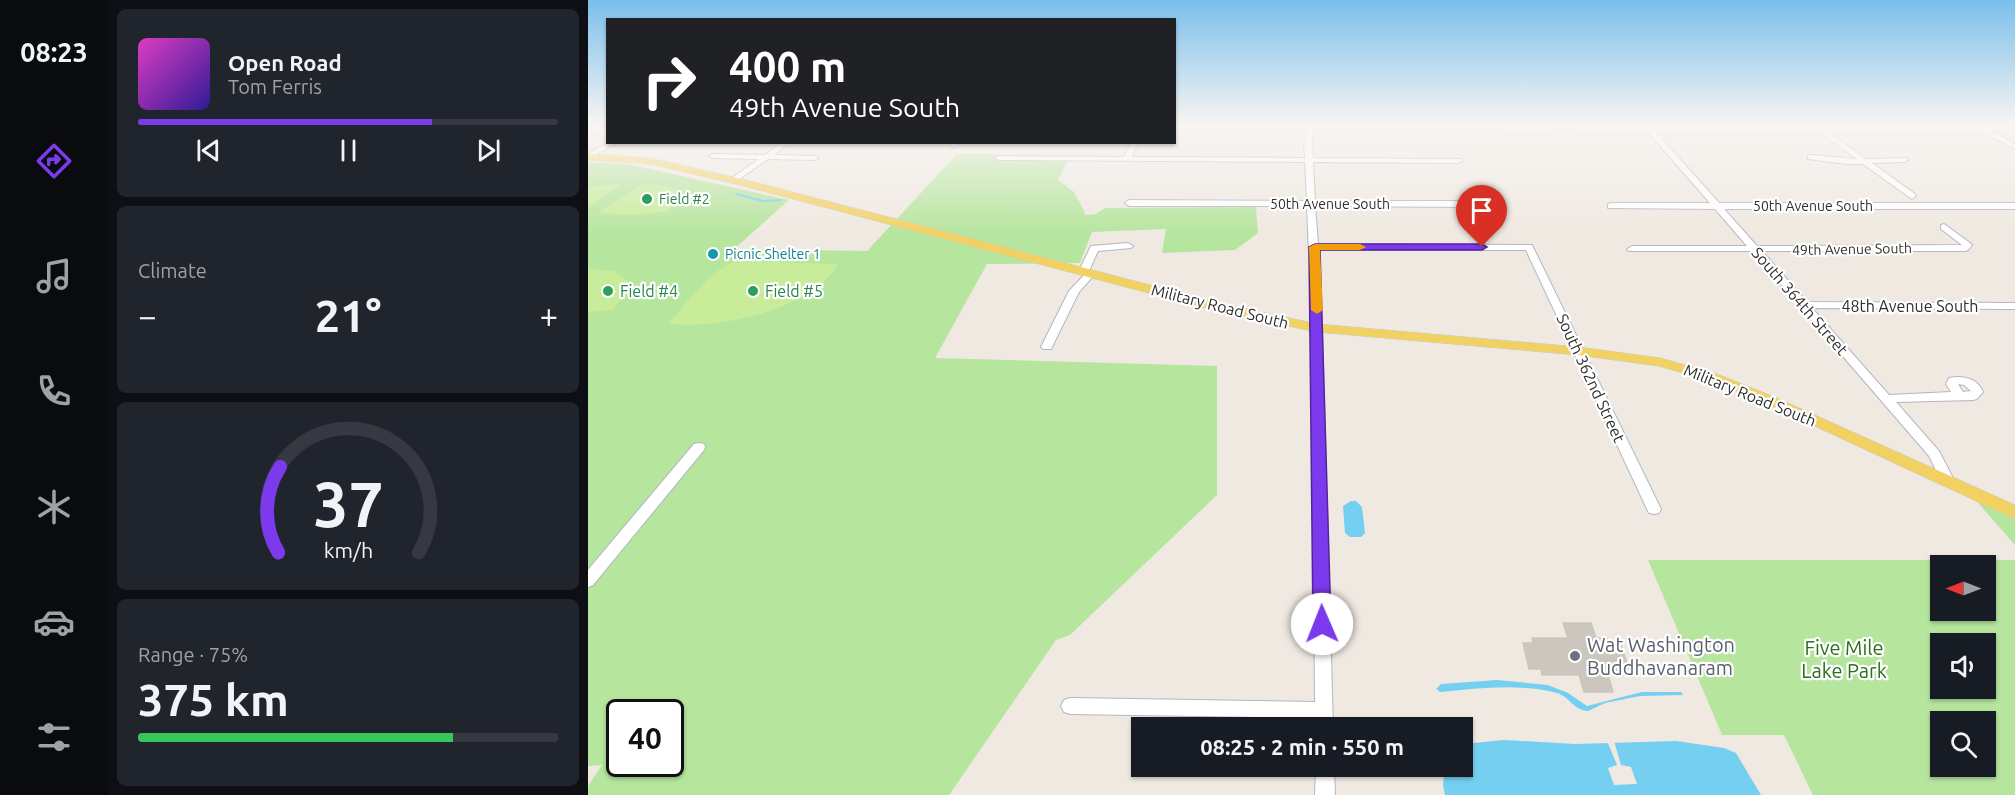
<!DOCTYPE html>
<html lang="en">
<head>
<meta charset="utf-8">
<style>
	:root { --surface:#171b24; --page:#20242c; --text:#f1f3f6; --muted:#9ea1a6; --line:#363941; --accent:#7c3aed }
	body { margin:0; font-family:Ubuntu,sans-serif; background:var(--page); color:var(--text); height:100vh; display:flex; flex-direction:column; font-size:22px; white-space:nowrap }
	* { box-sizing:border-box; margin:0 }
	p { font-size:20px; color:var(--muted) }
	.icon { flex:none; width:33px; height:33px; fill:none; stroke:currentColor; stroke-width:2; stroke-linecap:round; stroke-linejoin:round }
	.map { position:relative; flex:1; overflow:hidden }
	.drawer { display:flex; flex-direction:column; gap:9px; padding:9px; background:#0d0f14; width:480px }
	.drawer>* { flex:none }
	.hud { position:absolute; left:18px; top:18px; width:570px; height:126px; border-radius:0px; box-shadow:0 2px 4px #0004; background:#202124; color:#fff; overflow:hidden }
	.needle { width:39px; rotate:270deg }
	.controls { position:absolute; left:1342px; top:555px; display:grid; gap:12px }
	.controls a { display:grid; place-items:center; width:66px; height:66px; border-radius:0px; background:var(--surface); box-shadow:0 2px 4px #0004; font-size:30px }
	.speed { position:absolute; left:18px; top:699px; display:flex; gap:12px; font-size:30px; font-weight:700; text-align:center }
	.speed>* { display:grid; place-content:center; width:78px; height:78px; border-radius:50%; background:var(--surface); box-shadow:0 2px 4px #0004; line-height:1 }
	.speed .limit { border:3px solid #111; border-radius:9px; background:#fff; color:#111 }
	.pin { position:absolute; display:grid; place-items:center; width:51px; height:51px; color:#fff; margin:-62px -26px; border-radius:50% 50% 50% 0; rotate:-45deg; box-shadow:0 0 6px #0007 }
	.pin .icon { rotate:45deg }
	.me { position:absolute; width:66px; margin:-33px; rotate:359deg; stroke-linejoin:round; filter:drop-shadow(0 0 4px #0008) }
	.turn { display:flex; align-items:center; gap:21px; height:126px; padding:0 24px; font-size:27px }
	.turn .icon { width:78px; height:78px; stroke-width:2.5 }
	.turn b { display:block; font-size:42px; line-height:51px }
	.big { font-size:45px; font-weight:700; line-height:1.1 }
	.drawer .tile { flex:1; display:flex; flex-direction:column; justify-content:center; gap:9px; min-width:0; padding:0 21px; border-radius:9px; background:var(--page) }
	.drawer .dial { align-items:center; gap:0 }
	.dial svg { height:156px; overflow:visible; fill:none; stroke:var(--line); stroke-width:7; stroke-linecap:round; text-anchor:middle }
	.dial text { fill:var(--text); stroke:none }
	.song { display:flex; align-items:center; gap:18px }
	.cover { width:72px; height:72px; border-radius:9px; background:linear-gradient(135deg,hsl(310 70% 55%),hsl(250 70% 35%)) }
	.played { height:6px; border-radius:3px; background:linear-gradient(90deg,var(--accent) 70%,var(--line) 70%) }
	.keys { display:flex; justify-content:space-around; direction:ltr }
	.heat { display:flex; justify-content:space-between; align-items:center; font-size:33px; direction:ltr }
	.charge { height:9px; border-radius:4px; background:linear-gradient(90deg,#34c759 75%,var(--line) 0) }
	.trip { position:absolute; left:543px; top:717px; width:342px; height:60px; border-radius:0px; background:var(--surface); box-shadow:0 2px 4px #0004; font-weight:700; line-height:60px; text-align:center }
	main { display:flex; flex:1; min-height:0 }
	.tab-bar { display:flex; flex-direction:column; width:108px; justify-content:space-around; align-items:center; background:#090b0e; color:var(--muted) }
	.tab-bar .icon { width:42px; height:42px }
	.tab-bar .active { color:var(--accent) }
	.tab-bar b { font-size:27px; color:var(--text) }
	.map>svg:first-child { display:block }
</style>
</head>
<body>
<main>
<nav class="tab-bar">
<b>08:23</b>
<svg class="icon active" aria-label="directions" viewBox="0 0 24 24"><path d="M12 3l9 9-9 9-9-9zM9 14v-3h6M13 9l2 2-2 2"/></svg>
<svg class="icon" aria-label="music" viewBox="0 0 24 24"><path d="M9 18V5l10-2v13"/><circle cx="6" cy="18" r="3"/><circle cx="16" cy="16" r="3"/></svg>
<svg class="icon" aria-label="phone" viewBox="0 0 24 24"><path d="M5 4h4l2 5-3 2q2 4 5 5l2-3 5 2v4C11 20 4 13 5 4z"/></svg>
<svg class="icon" aria-label="climate" viewBox="0 0 24 24"><path d="M12 3v18M4 7l16 10M4 17L20 7"/></svg>
<svg class="icon" aria-label="car" viewBox="0 0 24 24"><path d="M5 17H2v-5l4-1 3-4h7l3 4 3 1v5h-3M9 17h6M6 11h13"/><circle cx="7" cy="17" r="2"/><circle cx="17" cy="17" r="2"/></svg>
<svg class="icon" aria-label="filters" viewBox="0 0 24 24"><path d="M4 7h16M4 17h16"/><circle cx="9" cy="7" r="2"/><circle cx="15" cy="17" r="2"/></svg>
</nav>
<section class="drawer">
<div class="tile">
<div class="song"><i class="cover"></i><div><b>Open Road</b><p>Tom Ferris</p></div></div>
<div class="played"></div>
<div class="keys"><svg class="icon" aria-label="previous" viewBox="0 0 24 24"><path d="M18 5L8 12l10 7zM5 5v14"/></svg><svg class="icon" aria-label="pause" viewBox="0 0 24 24"><path d="M8 5v14M16 5v14"/></svg><svg class="icon" aria-label="next" viewBox="0 0 24 24"><path d="M6 5l10 7-10 7zM19 5v14"/></svg></div>
</div>
<div class="tile"><p>Climate</p>
<div class="heat"><a>−</a><b class="big">21°</b><a>+</a></div>
</div>
<div class="tile dial"><svg viewBox="0 0 100 80">
<path d="M14 69A42 42 0 1 1 86 69"/>
<path d="M14 69A42 42 0 0 1 15 25" stroke="#7c3aed"/>
<text x="50" y="56" font-size="32" font-weight="700">37</text>
<text x="50" y="72" font-size="11">km/h</text>
</svg></div>
<div class="tile"><p>Range · 75%</p><b class="big">375 km</b><div class="charge"></div></div>
</section>
<div class="map">
<svg width="1427" height="795" viewBox="0 0 1427 795">
	<rect width="100%" height="100%" fill="#efe9e1"/>
	<g fill="#b6e59e" fill-rule="evenodd">
		<path d="M 1173,124 L 1346,124 L 1354,129 L 1180,130 Z"/>
		<path d="M 369,154 L 411,154 L 408,160 L 479,162 L 470,180 L 486,192 L 498,215 L 508,214 L 517,208 L 668,207 L 670,233 L 647,250 L 574,253 L 578,229 L 504,232 L 492,263 L 399,264 L 347,358 L 629,366 L 629,495 L 482,635 L 468,640 L 361,795 L 0,795 L 0,786 L 14,765 L 0,766 L 0,162 L 40,164 L 201,200 L 146,249 L 279,251 ZM 32,712 L 82,712 L 82,764 L 32,764 Z"/>
		<path d="M 1379,490 L 1427,512 L 1427,545 Z"/>
		<path d="M 1060,560 L 1427,560 L 1427,795 L 1225,795 L 1196,735 L 1134,735 ZM 1353,566 L 1398,566 L 1398,610 L 1353,610 ZM 1353,644 L 1398,644 L 1398,688 L 1353,688 ZM 1353,722 L 1398,722 L 1398,766 L 1353,766 Z"/>
	</g>
	<g fill="#c9ec9a">
		<path d="M 33,184 L 0,209 L 0,187 Z"/>
		<path d="M 55,184 L 77,186 L 90,192 L 89,202 L 79,212 L 40,215 L 9,213 Z"/>
		<path d="M 148,261 L 250,264 C 224,311 128,329 80,324 C 97,305 123,269 148,261 Z"/>
		<path d="M 0,269 L 26,271 L 40,281 L 38,295 L 24,310 L 0,312 Z"/>
	</g>
	<g fill="#75cff0">
		<path d="M 763,501 L 768,501 L 774,507 L 777,533 L 773,537 L 762,537 L 757,533 L 755,506 Z"/>
		<path d="M 909,680 L 960,685 L 980,693 L 999,706 L 1054,692 L 1093,692 L 1095,695 L 1052,696 L 1017,703 L 1000,711 C 985,710 982,697 969,693 C 930,683 891,688 852,692 L 848,689 L 853,684 Z"/>
		<path d="M 916,740 L 988,744 L 1088,741 L 1136,748 L 1148,753 L 1173,795 L 857,795 L 855,785 L 857,767 L 874,766 L 875,744 Z"/>
	</g>
	<path fill="#efe9e1" d="M 1019,741 L 1026,741 L 1033,765 L 1043,767 L 1049,784 L 1026,785 L 1020,768 L 1029,765 Z"/>
	<g fill="none" stroke-linecap="round" stroke-linejoin="round">
		<path stroke="#75cff0" stroke-width="2" d="M 148,194 L 175,201 L 193,200"/>
	</g>
	<path fill="#cbc7bf" stroke="#cbc5ba" stroke-width="1.5" d="M 975,623 L 1003,623 L 1008,638 L 1019,638 L 1020,643 L 1032,643 L 1041,669 L 1031,669 L 1033,675 L 1020,675 L 1025,692 L 996,692 L 991,675 L 954,675 L 953,669 L 941,669 L 935,643 L 945,643 L 944,638 L 980,638 Z"/>
	<g fill="none" stroke-linecap="round" stroke-linejoin="round">
		<g stroke="#b4b7c1" stroke-width="2">
			<g id="minor">
				<path d="M 722,124 L 730,124 L 729,126 L 1056,126 L 1060,124 L 1063,126 L 1427,127 L 1427,131 L 1403,131 L 1427,144 L 1427,149 L 1393,131 L 1239,131 L 1278,159 L 1319,158 L 1320,160 L 1316,162 L 1284,163 L 1327,194 L 1328,196 L 1324,199 L 1275,164 L 1259,164 L 1220,159 L 1220,155 L 1223,155 L 1269,159 L 1230,131 L 1067,131 L 1131,203 L 1427,203 L 1427,209 L 1136,209 L 1169,246 L 1374,245 L 1353,229 L 1353,225 L 1356,224 L 1382,243 L 1384,245 L 1380,250 L 1377,251 L 1174,251 L 1219,302 L 1427,303 L 1427,309 L 1224,308 L 1301,395 L 1363,392 L 1358,384 L 1361,378 C 1374,375 1390,378 1395,392 L 1389,399 L 1385,400 L 1308,402 L 1351,451 L 1367,482 L 1365,485 L 1355,485 L 1341,456 L 1164,251 L 1041,251 L 1039,249 L 1044,246 L 1159,246 L 1127,209 L 1020,208 L 1020,204 L 1023,203 L 1122,203 L 1059,131 L 727,130 L 724,142 L 725,158 L 873,159 L 874,161 L 870,163 L 725,162 L 727,201 L 879,201 L 883,204 L 879,207 L 727,206 L 730,244 L 944,245 L 1073,509 L 1071,513 L 1066,514 L 1061,513 L 1059,509 L 938,250 L 730,250 L 734,328 L 745,728 L 727,728 L 727,718 L 482,714 L 476,712 L 473,706 L 476,700 L 482,698 L 727,702 L 724,328 L 719,206 L 541,206 L 537,203 L 541,200 L 719,201 L 717,162 L 411,160 L 407,158 L 411,156 L 536,157 L 543,142 L 550,142 L 544,157 L 717,158 L 716,142 L 720,130 L 586,130 L 586,126 L 722,126 ZM 1370,384 L 1376,385 L 1383,391 L 1375,392 Z"/>
				<rect x="4" y="127" width="16" height="4"/>
				<path d="M 21,142 L 30,142 L 0,159 L 0,154 Z"/>
				<path d="M 194,142 L 202,142 L 186,155 L 227,156 L 231,158 L 227,160 L 180,159 L 147,182 L 144,182 L 144,178 L 171,159 L 125,158 L 121,156 L 125,154 L 177,155 Z"/>
				<path d="M 366,142 L 373,142 L 367,148 L 363,146 Z"/>
				<path d="M 540,243 L 545,246 L 543,248 L 510,251 L 501,271 L 508,273 L 491,292 L 463,349 L 455,349 L 453,347 L 481,291 L 497,274 L 491,271 L 503,246 Z"/>
				<path d="M 111,443 L 116,444 L 117,447 L 116,450 L 5,585 L 0,587 L 0,570 L 106,444 Z"/>
				<path d="M 728,766 L 746,766 L 747,795 L 727,795 Z"/>
			</g>
		</g>
		<g stroke="#c9c9c9" stroke-width="1">
			<path id="major" d="M 0,154 L 62,158 L 158,180 L 635,304 L 729,324 L 990,347 L 1072,358 L 1129,374 L 1189,398 L 1427,505 L 1427,519 L 1179,404 L 1119,380 L 1071,366 L 990,355 L 729,332 L 629,311 L 156,186 L 62,164 L 0,160 Z"/>
		</g>
		<use href="#minor" fill="#fff" fill-rule="evenodd"/>
		<use href="#major" fill="#f2d163" fill-rule="evenodd"/>
	</g>
	<linearGradient id="sky" x2="0" y2="1"><stop stop-color="#7abfeb"/><stop offset="0.53" stop-color="#f8f5f2"/><stop offset="1" stop-color="#f8f5f2" stop-opacity="0"/></linearGradient>
	<rect width="1427" height="235" fill="url(#sky)"/>
	<path fill="#7c3aed" stroke="#51269a" stroke-width="1.5" d="M 727,244 L 894,244 L 899,247 L 894,250 L 732,250 L 743,624 L 740,630 L 734,632 L 727,630 L 725,624 L 721,247 Z"/>
	<path fill="#f59e0b" d="M 727,244 L 772,244 L 778,247 L 772,250 L 732,250 L 735,310 L 729,314 L 723,310 L 721,247 Z"/>
	<g fill="#2e9e5b" stroke="#fff" stroke-width="2">
		<circle cx="59" cy="199" r="6"/>
		<circle cx="20" cy="291" r="6"/>
		<circle cx="165" cy="291" r="6"/>
	</g>
	<circle fill="#0f9aa8" stroke="#fff" stroke-width="2" cx="125" cy="254" r="6"/>
	<circle fill="#6b7280" stroke="#fff" stroke-width="2" cx="987" cy="656" r="6"/>
	<g text-anchor="middle" dominant-baseline="central" stroke-width="4.5" stroke-linejoin="round" paint-order="stroke">
		<g font-size="14" fill="#27864d" stroke="#fff" text-anchor="start">
			<text x="71" y="199">Field #2</text>
		</g>
		<g font-size="14" fill="#2e2e2e" stroke="#fff">
			<text x="742" y="204">50th Avenue South</text>
			<text x="1225" y="206">50th Avenue South</text>
			<text transform="translate(1264 249) rotate(-1)">49th Avenue South</text>
		</g>
		<g font-size="14" fill="#0d838f" stroke="#fff" text-anchor="start">
			<text x="137" y="254">Picnic Shelter 1</text>
		</g>
		<g font-size="16" fill="#27864d" stroke="#fff" text-anchor="start">
			<text x="32" y="291">Field #4</text>
			<text x="177" y="291">Field #5</text>
		</g>
		<g font-size="16" fill="#2e2e2e" stroke="#fff">
			<text transform="translate(1212 301) rotate(49)">South 364th Street</text>
			<text transform="translate(632 306) rotate(14)">Military Road South</text>
			<text x="1322" y="306">48th Avenue South</text>
			<text transform="translate(1003 378) rotate(65)">South 362nd Street</text>
			<text transform="translate(1162 395) rotate(22)">Military Road South</text>
		</g>
		<g font-size="20" fill="#5b616d" stroke="#fff" text-anchor="start">
			<text x="999" y="644">Wat Washington<tspan x="999" dy="23">Buddhavanaram</tspan></text>
		</g>
		<g font-size="20" fill="#2c6e1b" stroke="#fff">
			<text x="1256" y="647">Five Mile<tspan x="1256" dy="23">Lake Park</tspan></text>
		</g>
	</g>
</svg>
<div class="controls">
<a><svg class="needle" viewBox="-14 -14 28 28"><path d="M0-13l5 13h-10z" fill="#e53935"/><path d="M0 13l5-13h-10z" fill="#9ea1a6"/></svg></a>
<a><svg class="icon" aria-label="sound" viewBox="0 0 24 24"><path d="M4 9h4l5-4v14l-5-4H4zM17 9q2 3 0 6"/></svg></a>
<a><svg class="icon" aria-label="search" viewBox="0 0 24 24"><circle cx="10" cy="10" r="6"/><path d="M15 15l6 6"/></svg></a>
</div>
<div class="speed"><div class="limit">40</div></div>
<div class="pin" style="left:894px;top:247px;background:#d93025"><svg class="icon" aria-label="arrive" viewBox="0 0 24 24"><path d="M6 21V4h12l-3 4 3 4H6"/></svg></div>
<svg class="me" style="left:734px;top:624px" viewBox="-20 -20 40 40"><circle r="19" fill="#fff"/><path d="M0-13L10 11 0 6-10 11z" fill="#7c3aed"/></svg>
<div class="trip">08:25 · 2 min · 550 m</div>
<div class="hud">
<div class="turn"><svg class="icon" aria-label="right" viewBox="0 0 24 24"><path d="M7 20v-9h11M14 6l5 5-5 5"/></svg><div><b>400 m</b>49th Avenue South</div></div>
</div>
</div>
</main>
</body>
</html>
